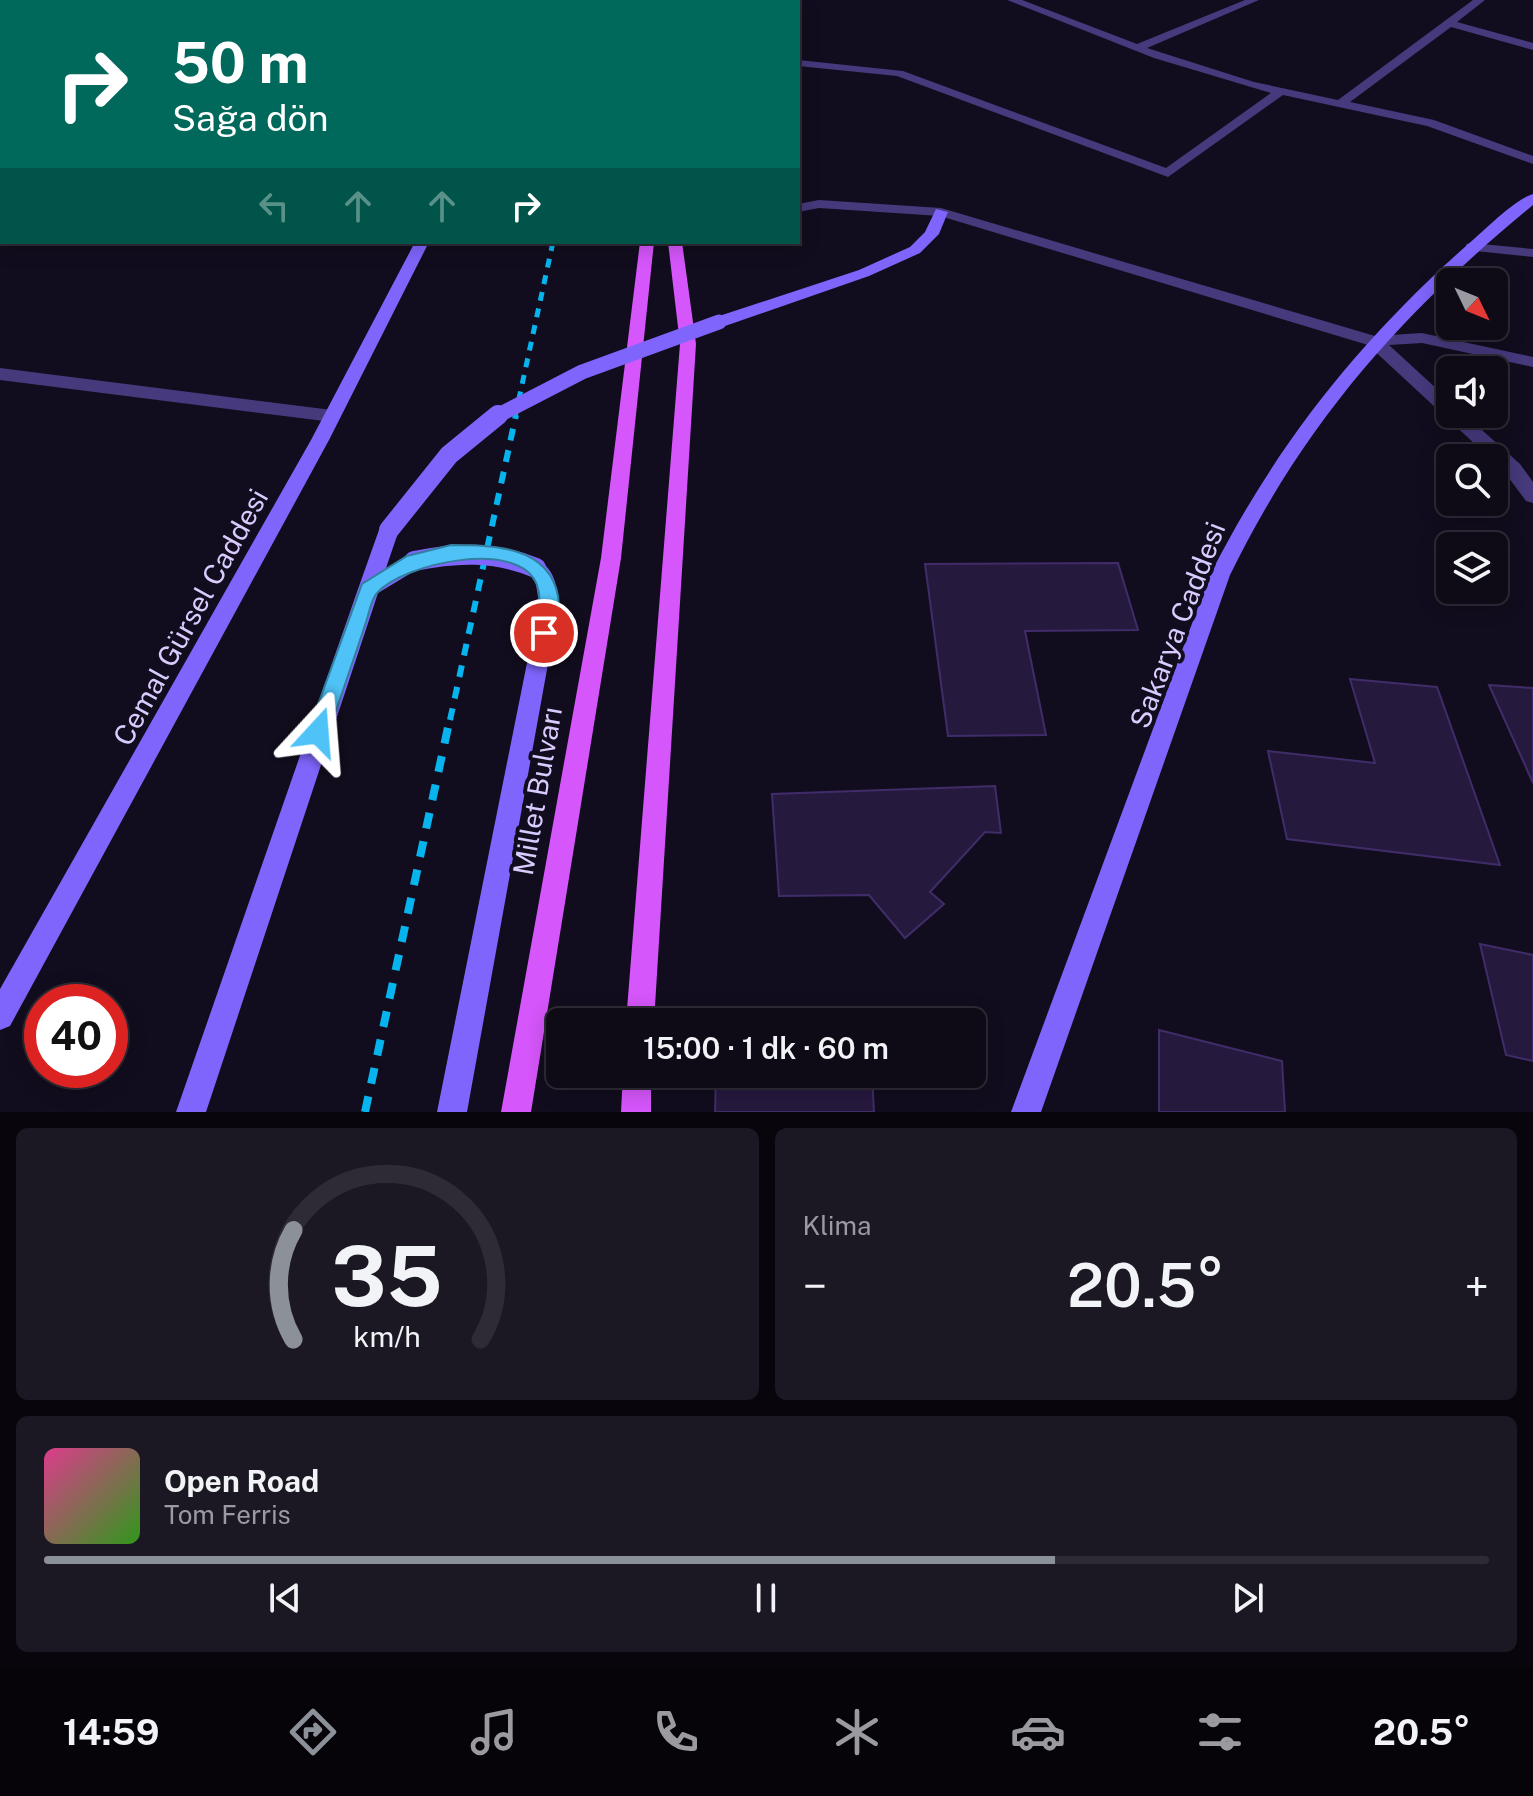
<!DOCTYPE html>
<html lang="tr">
<head>
<meta charset="utf-8">
<style>
	:root { --surface:#0e0a16; --page:#1c1823; --text:#f1f3f6; --muted:#9b9aa1; --line:#2e2b35; --accent:#8c9099 }
	body { margin:0; font-family:"Public Sans",sans-serif; background:var(--page); color:var(--text); height:100vh; display:flex; flex-direction:column; font-size:30px; white-space:nowrap }
	* { box-sizing:border-box; margin:0 }
	p { font-size:26px; color:var(--muted) }
	.icon { flex:none; width:44px; height:44px; fill:none; stroke:currentColor; stroke-width:2; stroke-linecap:round; stroke-linejoin:round }
	.map { position:relative; height:1112px; overflow:hidden }
	.sheet { display:flex; flex-direction:column; gap:16px; padding:16px; background:#08060c; flex:1 }
	.sheet>* { flex:none }
	.banner { position:absolute; left:0px; top:0px; width:800px; height:244px; box-shadow:0 4px 20px #0003,0 0 0 2px var(--line); background:#00695c; color:#fff; overflow:hidden }
	.needle { width:52px; rotate:133deg }
	.fabs { position:absolute; left:1436px; top:268px; display:grid; gap:16px }
	.fabs a { display:grid; place-items:center; width:72px; height:72px; border-radius:12px; background:var(--surface); box-shadow:0 4px 20px #0003,0 0 0 2px var(--line); font-size:40px }
	.speed { position:absolute; left:24px; top:984px; display:flex; gap:16px; font-size:40px; font-weight:700; text-align:center }
	.speed>* { display:grid; place-content:center; width:104px; height:104px; border-radius:50%; background:var(--surface); box-shadow:0 4px 20px #0003,0 0 0 2px var(--line); line-height:1 }
	.speed .limit { border:12px solid #d22; background:#fff; color:#111 }
	.pin { position:absolute; display:grid; place-items:center; width:68px; height:68px; color:#fff; margin:-34px; border:4px solid #fff; border-radius:50%; box-shadow:0 2px 8px #0007 }
	.me { position:absolute; width:88px; margin:-44px; rotate:19deg; stroke-linejoin:round; filter:drop-shadow(0 0 6px #0008) }
	.turn { display:flex; align-items:center; gap:28px; height:168px; padding:0 40px; font-size:36px }
	.turn .icon { width:104px; height:104px; stroke-width:2.5 }
	.turn b { display:block; font-size:56px; line-height:68px }
	.lanes { display:flex; align-items:center; height:76px; padding:0 40px; background:#0003; justify-content:center; gap:40px; direction:ltr }
	.lanes .off { opacity:.35 }
	.big { font-size:60px; font-weight:600; line-height:1.1 }
	.sheet .widget { flex:1; display:flex; flex-direction:column; justify-content:center; gap:12px; min-width:0; padding:0 28px; border-radius:12px; background:var(--page) }
	.sheet .dial { align-items:center; gap:0 }
	.dial svg { height:208px; overflow:visible; fill:none; stroke:var(--line); stroke-width:7; stroke-linecap:round; text-anchor:middle }
	.dial text { fill:var(--text); stroke:none }
	.song { display:flex; align-items:center; gap:24px }
	.cover { width:96px; height:96px; border-radius:12px; background:linear-gradient(135deg,hsl(330 70% 55%),hsl(110 70% 35%)) }
	.played { height:8px; border-radius:4px; background:linear-gradient(90deg,var(--accent) 70%,var(--line) 70%) }
	.keys { display:flex; justify-content:space-around; direction:ltr }
	.heat { display:flex; justify-content:space-between; align-items:center; font-size:44px; direction:ltr }
	.sheet .tiles { flex:1; display:grid; gap:16px; grid-template-columns:1fr 1fr }
	.widget:last-child { grid-column:span 2 }
	.trip { position:absolute; left:546px; top:1008px; width:440px; height:80px; border-radius:12px; background:var(--surface); box-shadow:0 4px 20px #0003,0 0 0 2px var(--line); font-weight:600; line-height:80px; text-align:center }
	.tab-bar { display:flex; height:128px; justify-content:space-around; align-items:center; background:#060409; color:var(--muted) }
	.tab-bar .icon { width:56px; height:56px }
	.tab-bar .on { color:var(--accent) }
	.tab-bar b { font-size:36px; color:var(--text) }
	.map>svg:first-child { display:block }
</style>
</head>
<body>
<div class="map">
<svg width="1533" height="1112" viewBox="0 0 1533 1112">
	<rect width="100%" height="100%" fill="#120d1e"/>
	<g fill="#26193e" stroke="#412c6a" stroke-width="2">
		<path d="M 126,0 L 278,0 L 290,2 L 137,2 Z"/>
		<path d="M 1118,563 L 1138,630 L 1025,631 L 1046,735 L 948,736 L 925,564 Z"/>
		<path d="M 1350,679 L 1437,687 L 1500,865 L 1287,839 L 1268,751 L 1375,763 Z"/>
		<path d="M 1489,685 L 1533,688 L 1533,783 Z"/>
		<path d="M 995,786 L 1001,833 L 985,832 L 930,892 L 944,904 L 905,938 L 869,895 L 779,896 L 772,794 Z"/>
		<path d="M 1480,944 L 1533,955 L 1533,1061 L 1506,1055 Z"/>
		<path d="M 718,1018 L 870,1019 L 870,1022 L 718,1022 Z"/>
		<path d="M 1159,1030 L 1282,1061 L 1285,1112 L 1159,1112 Z"/>
		<path d="M 716,1074 L 872,1074 L 874,1112 L 715,1112 Z"/>
	</g>
	<g fill="none" stroke-linecap="round" stroke-linejoin="round">
		<g fill="#46397c" fill-rule="evenodd">
			<path d="M 383,0 L 395,0 L 396,2 L 384,2 Z"/>
			<path d="M 0,368 L 332,410 L 341,416 L 332,422 L 0,380 Z"/>
		</g>
		<g fill="#46397c" fill-rule="evenodd">
			<path d="M 1007,0 L 1022,0 L 1137,44 L 1245,0 L 1259,0 L 1147,48 L 1254,82 L 1338,100 L 1473,0 L 1485,0 L 1457,22 L 1533,43 L 1533,50 L 1451,27 L 1350,102 L 1434,120 L 1533,156 L 1533,164 L 1427,126 L 1283,95 L 1168,177 L 897,76 L 798,66 L 798,60 L 903,71 L 1166,168 L 1271,93 L 1154,58 Z"/>
			<path d="M 819,200 L 941,208 L 1375,336 L 1422,333 L 1533,357 L 1533,367 L 1422,343 L 1389,345 L 1450,401 L 1450,414 L 1464,414 L 1520,464 L 1533,482 L 1533,503 L 1526,501 L 1494,458 L 1490,458 L 1368,345 L 940,216 L 819,208 L 798,212 L 798,204 Z"/>
			<path d="M 1471,243 L 1533,249 L 1533,257 L 1466,250 L 1466,244 Z"/>
		</g>
		<g fill="#7f65fb" fill-rule="evenodd">
			<path d="M 1533,194 L 1533,205 C 1401,314 1306,420 1230,575 L 1041,1112 L 1011,1112 L 1210,575 C 1276,445 1357,343 1466,246 C 1483,232 1513,200 1533,194 Z"/>
			<path d="M 936,209 L 948,212 L 939,234 L 920,253 L 869,276 L 725,326 L 713,326 L 711,322 L 713,318 L 859,270 L 910,247 L 925,232 Z"/>
			<path d="M 415,242 L 429,242 L 329,440 L 10,1026 L 0,1030 L 0,989 L 311,440 Z"/>
			<path d="M 389,523 L 399,530 L 386,568 L 414,553 L 421,555 L 424,561 L 421,567 L 378,593 L 206,1112 L 176,1112 L 358,589 L 379,530 Z"/>
			<path d="M 536,560 C 554,566 557,587 559,603 L 467,1112 L 437,1112 L 539,603 L 536,584 L 526,568 L 529,562 Z"/>
		</g>
		<g fill="#d556fa" fill-rule="evenodd">
			<rect x="697" y="0" width="10" height="2"/>
			<path d="M 640,242 L 654,242 L 621,558 L 531,1112 L 501,1112 L 601,558 Z"/>
			<path d="M 668,242 L 682,242 L 696,344 L 654,1022 L 626,1022 L 680,344 Z"/>
			<path d="M 623,1074 L 651,1074 L 651,1112 L 621,1112 Z"/>
		</g>
		<path stroke="#07b4ee" stroke-width="5" stroke-dasharray="9 8" stroke-linecap="butt" d="M 515,417 L 553,242"/>
		<path stroke="#07b4ee" stroke-width="6" stroke-dasharray="12 10" stroke-linecap="butt" d="M 450,720 L 516,415"/>
		<path stroke="#07b4ee" stroke-width="8" stroke-dasharray="16 13" stroke-linecap="butt" d="M 365,1112 L 450,718"/>
		<path stroke="#7f65fb" stroke-width="15" d="M 495,417 L 582,372 L 719,322"/>
		<g stroke="#7f65fb" stroke-width="20">
			<path d="M 389,530 L 449,455 L 498,415"/>
			<path d="M 414,561 C 457,552 495,551 536,568"/>
		</g>
	</g>
	<path fill="#4fc3f7" stroke="#337fa1" stroke-width="2" d="M 451,545 C 493,545 549,546 558,596 C 560,609 556,627 550,639 L 544,641 L 534,633 C 537,618 543,601 537,585 C 520,538 403,563 377,593 C 371,599 369,614 366,622 C 354,659 341,695 329,732 L 326,739 L 311,739 L 308,732 L 362,584 L 407,556 Z"/>
	<g text-anchor="middle" dominant-baseline="central" stroke-width="8" stroke-linejoin="round" paint-order="stroke">
		<g font-size="28" fill="#d9cbfd" stroke="#120d1e">
			<text transform="translate(190 617) rotate(-61)">Cemal Gürsel Caddesi</text>
			<text transform="translate(1177 625) rotate(-69)">Sakarya Caddesi</text>
			<text transform="translate(537 791) rotate(-80)">Millet Bulvarı</text>
		</g>
	</g>
</svg>
<div class="fabs">
<a><svg class="needle" viewBox="-14 -14 28 28"><path d="M0-13l5 13h-10z" fill="#e53935"/><path d="M0 13l5-13h-10z" fill="#9b9aa1"/></svg></a>
<a><svg class="icon" aria-label="sound" viewBox="0 0 24 24"><path d="M4 9h4l5-4v14l-5-4H4zM17 9q2 3 0 6"/></svg></a>
<a><svg class="icon" aria-label="search" viewBox="0 0 24 24"><circle cx="10" cy="10" r="6"/><path d="M15 15l6 6"/></svg></a>
<a><svg class="icon" aria-label="layers" viewBox="0 0 24 24"><path d="M12 4l9 5-9 5-9-5zM3 14l9 5 9-5"/></svg></a>
</div>
<div class="speed"><div class="limit">40</div></div>
<div class="pin" style="left:544px;top:633px;background:#d93025"><svg class="icon" aria-label="arrive" viewBox="0 0 24 24"><path d="M6 21V4h12l-3 4 3 4H6"/></svg></div>
<svg class="me" style="left:318px;top:732px" viewBox="-20 -20 40 40"><path d="M0-17L14 15 0 8-14 15z" fill="#4fc3f7" stroke="#fff" stroke-width="4"/></svg>
<div class="trip">15:00 · 1 dk · 60 m</div>
<div class="banner">
<div class="turn"><svg class="icon" aria-label="right" viewBox="0 0 24 24"><path d="M7 20v-9h11M14 6l5 5-5 5"/></svg><div><b>50 m</b>Sağa dön</div></div>
<div class="lanes"><svg class="icon off" aria-label="left" viewBox="0 0 24 24"><path d="M17 20v-9H6M10 6l-5 5 5 5"/></svg><svg class="icon off" aria-label="ahead" viewBox="0 0 24 24"><path d="M12 20V5M6 11l6-6 6 6"/></svg><svg class="icon off" aria-label="ahead" viewBox="0 0 24 24"><path d="M12 20V5M6 11l6-6 6 6"/></svg><svg class="icon" aria-label="right" viewBox="0 0 24 24"><path d="M7 20v-9h11M14 6l5 5-5 5"/></svg></div>
</div>
</div>
<section class="sheet">
<div class="tiles">
<div class="widget dial"><svg viewBox="0 0 100 80">
<path d="M14 69A42 42 0 1 1 86 69"/>
<path d="M14 69A42 42 0 0 1 14 27" stroke="#8c9099"/>
<text x="50" y="56" font-size="32" font-weight="700">35</text>
<text x="50" y="72" font-size="11">km/h</text>
</svg></div>
<div class="widget"><p>Klima</p>
<div class="heat"><a>−</a><b class="big">20.5°</b><a>+</a></div>
</div>
<div class="widget">
<div class="song"><i class="cover"></i><div><b>Open Road</b><p>Tom Ferris</p></div></div>
<div class="played"></div>
<div class="keys"><svg class="icon" aria-label="previous" viewBox="0 0 24 24"><path d="M18 5L8 12l10 7zM5 5v14"/></svg><svg class="icon" aria-label="pause" viewBox="0 0 24 24"><path d="M8 5v14M16 5v14"/></svg><svg class="icon" aria-label="next" viewBox="0 0 24 24"><path d="M6 5l10 7-10 7zM19 5v14"/></svg></div>
</div>
</div>
</section>
<nav class="tab-bar">
<b>14:59</b>
<svg class="icon on" aria-label="directions" viewBox="0 0 24 24"><path d="M12 3l9 9-9 9-9-9zM9 14v-3h6M13 9l2 2-2 2"/></svg>
<svg class="icon" aria-label="music" viewBox="0 0 24 24"><path d="M9 18V5l10-2v13"/><circle cx="6" cy="18" r="3"/><circle cx="16" cy="16" r="3"/></svg>
<svg class="icon" aria-label="phone" viewBox="0 0 24 24"><path d="M5 4h4l2 5-3 2q2 4 5 5l2-3 5 2v4C11 20 4 13 5 4z"/></svg>
<svg class="icon" aria-label="climate" viewBox="0 0 24 24"><path d="M12 3v18M4 7l16 10M4 17L20 7"/></svg>
<svg class="icon" aria-label="car" viewBox="0 0 24 24"><path d="M5 17H2v-5l4-1 3-4h7l3 4 3 1v5h-3M9 17h6M6 11h13"/><circle cx="7" cy="17" r="2"/><circle cx="17" cy="17" r="2"/></svg>
<svg class="icon" aria-label="filters" viewBox="0 0 24 24"><path d="M4 7h16M4 17h16"/><circle cx="9" cy="7" r="2"/><circle cx="15" cy="17" r="2"/></svg>
<b>20.5°</b>
</nav>
</body>
</html>
